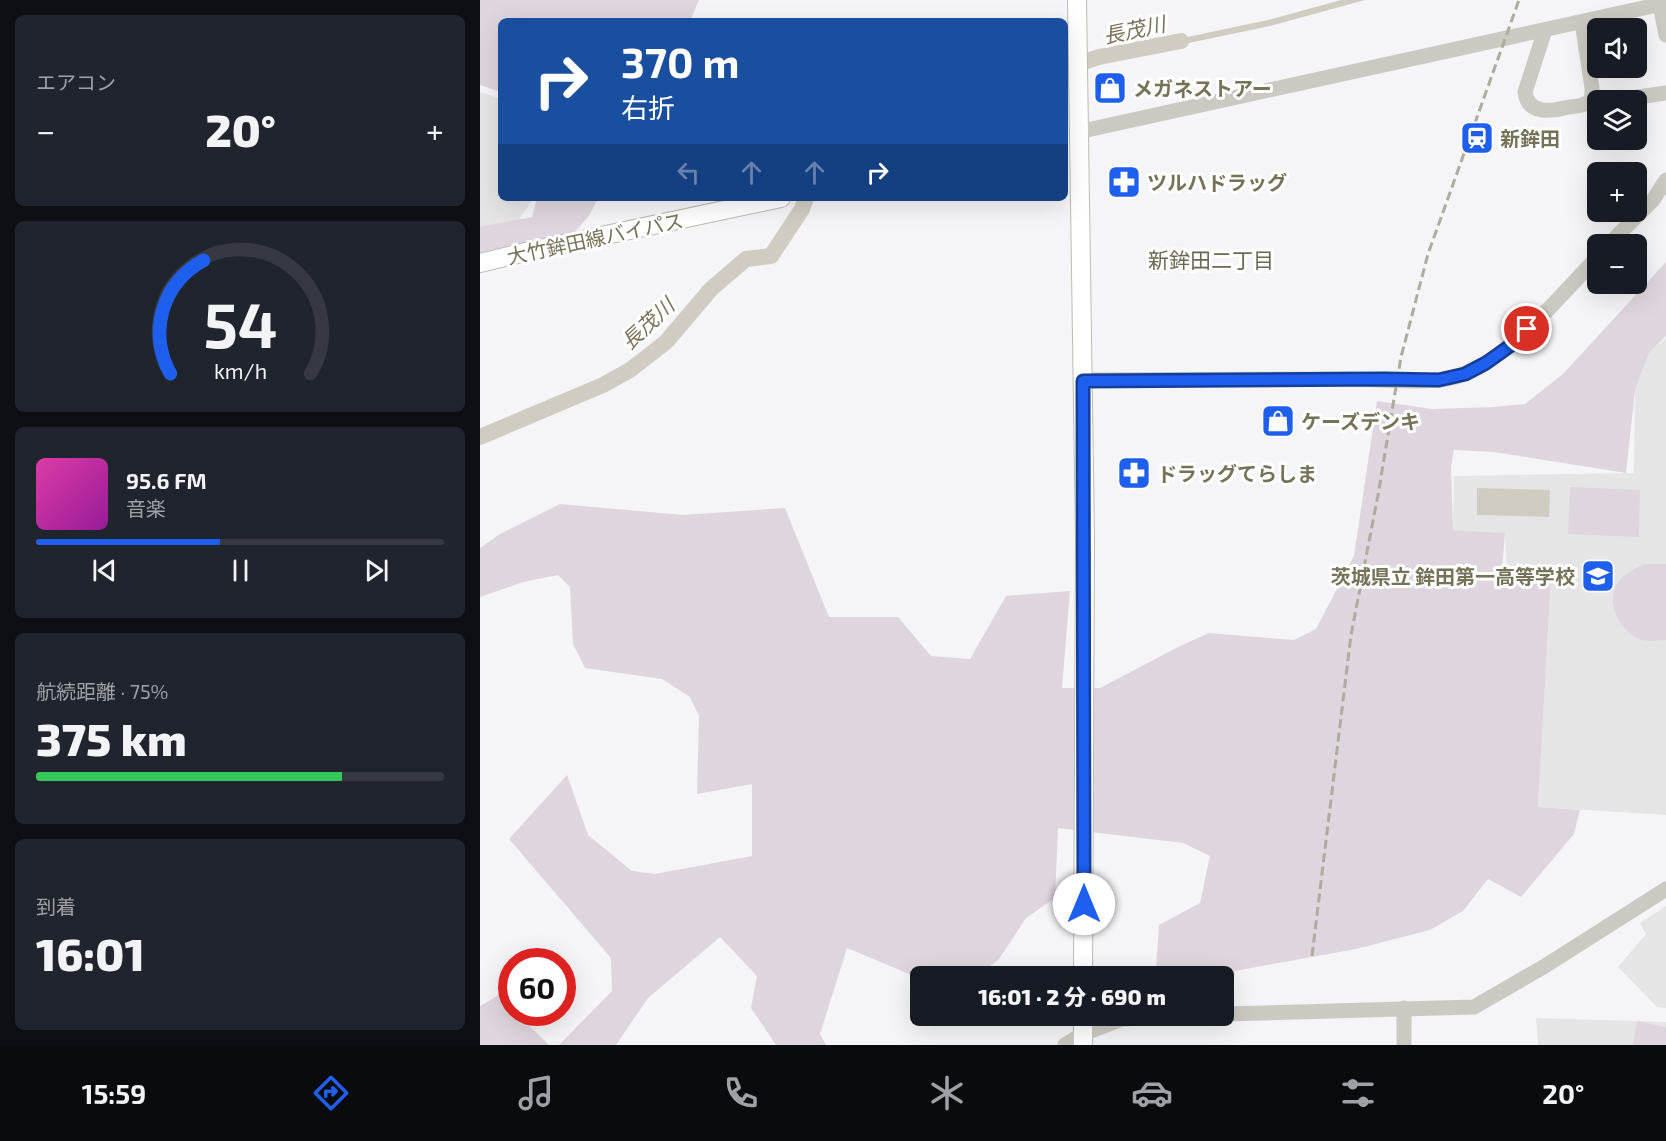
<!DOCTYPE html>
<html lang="ja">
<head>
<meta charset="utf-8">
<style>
	:root { --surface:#171b24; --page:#20242c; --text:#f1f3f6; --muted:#9ea1a6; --line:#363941; --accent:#1e5fed }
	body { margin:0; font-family:"Exo 2","Noto Sans JP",sans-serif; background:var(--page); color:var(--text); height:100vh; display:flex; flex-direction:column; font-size:22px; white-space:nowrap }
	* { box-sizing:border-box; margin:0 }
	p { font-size:20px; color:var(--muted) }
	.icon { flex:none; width:33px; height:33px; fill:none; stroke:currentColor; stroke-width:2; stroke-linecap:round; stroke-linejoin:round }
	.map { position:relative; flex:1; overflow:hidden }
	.sheet { display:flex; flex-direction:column; gap:15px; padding:15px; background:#0d0f14; width:480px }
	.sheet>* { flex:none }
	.banner { position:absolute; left:18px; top:18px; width:570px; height:183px; border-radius:9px; box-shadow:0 6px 24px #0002; background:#1a4fa0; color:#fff; overflow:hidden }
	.fabs { position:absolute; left:1107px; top:18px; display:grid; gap:12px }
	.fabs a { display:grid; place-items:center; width:60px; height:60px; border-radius:9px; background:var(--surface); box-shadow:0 6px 24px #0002; font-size:30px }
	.speed { position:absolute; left:18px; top:948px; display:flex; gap:12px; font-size:30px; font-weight:700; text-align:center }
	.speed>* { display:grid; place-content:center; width:78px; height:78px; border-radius:50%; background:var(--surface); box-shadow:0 6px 24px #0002; line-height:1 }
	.speed .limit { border:9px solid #d22; background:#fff; color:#111 }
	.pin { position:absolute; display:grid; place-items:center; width:51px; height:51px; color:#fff; margin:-26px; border:3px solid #fff; border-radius:50%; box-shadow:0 2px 6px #0007 }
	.me { position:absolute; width:66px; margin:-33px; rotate:0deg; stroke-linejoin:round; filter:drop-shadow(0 0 4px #0008) }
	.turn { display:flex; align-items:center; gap:21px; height:126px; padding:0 24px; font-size:27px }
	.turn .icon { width:78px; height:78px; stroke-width:2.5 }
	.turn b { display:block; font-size:42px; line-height:51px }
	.lanes { display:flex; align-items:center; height:57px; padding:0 24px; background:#0003; justify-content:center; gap:30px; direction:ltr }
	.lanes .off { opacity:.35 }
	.big { font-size:45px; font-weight:800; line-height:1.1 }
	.sheet .widget { flex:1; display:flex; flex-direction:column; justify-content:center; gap:9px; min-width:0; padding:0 21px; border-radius:9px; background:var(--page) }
	.sheet .dial { align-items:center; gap:0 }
	.dial svg { height:156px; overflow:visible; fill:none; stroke:var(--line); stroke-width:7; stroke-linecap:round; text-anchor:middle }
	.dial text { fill:var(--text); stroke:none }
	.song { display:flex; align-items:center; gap:18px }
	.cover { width:72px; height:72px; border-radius:9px; background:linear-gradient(135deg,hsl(320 70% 55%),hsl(300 70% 35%)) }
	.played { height:6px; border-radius:3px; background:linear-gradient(90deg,var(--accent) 45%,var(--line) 45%) }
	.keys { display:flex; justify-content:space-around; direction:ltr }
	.heat { display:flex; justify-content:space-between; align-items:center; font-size:33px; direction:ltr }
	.charge { height:9px; border-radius:4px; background:linear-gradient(90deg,#34c759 75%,var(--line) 0) }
	.trip { position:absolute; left:430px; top:966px; width:324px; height:60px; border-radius:9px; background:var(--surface); box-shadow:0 6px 24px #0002; font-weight:800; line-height:60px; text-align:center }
	.dock { display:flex; height:96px; justify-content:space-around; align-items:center; background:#090b0e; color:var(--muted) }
	.dock .icon { width:42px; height:42px }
	.dock .on { color:var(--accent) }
	.dock b { font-size:27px; color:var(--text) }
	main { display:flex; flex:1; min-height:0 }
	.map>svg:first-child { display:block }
</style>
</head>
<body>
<main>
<section class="sheet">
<div class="widget"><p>エアコン</p>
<div class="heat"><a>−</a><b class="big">20°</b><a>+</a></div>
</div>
<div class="widget dial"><svg viewBox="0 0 100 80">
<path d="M14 69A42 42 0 1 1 86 69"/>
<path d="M14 69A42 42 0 0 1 31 11" stroke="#1e5fed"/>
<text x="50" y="56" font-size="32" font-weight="700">54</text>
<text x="50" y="72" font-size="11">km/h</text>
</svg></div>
<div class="widget">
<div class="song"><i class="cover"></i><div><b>95.6 FM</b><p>音楽</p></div></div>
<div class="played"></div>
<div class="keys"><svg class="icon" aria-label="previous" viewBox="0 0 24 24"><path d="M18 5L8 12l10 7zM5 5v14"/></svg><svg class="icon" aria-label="pause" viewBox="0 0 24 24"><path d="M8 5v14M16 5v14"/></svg><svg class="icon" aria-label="next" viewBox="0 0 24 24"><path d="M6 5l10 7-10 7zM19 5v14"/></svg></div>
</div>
<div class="widget"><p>航続距離 · 75%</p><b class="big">375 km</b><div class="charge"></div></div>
<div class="widget"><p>到着</p><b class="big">16:01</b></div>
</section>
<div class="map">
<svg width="1186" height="1045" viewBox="0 0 1186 1045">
	<rect width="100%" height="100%" fill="#f5f4f7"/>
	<g fill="#e6e5e5">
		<path d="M 0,92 L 21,99 L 21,198 L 54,198 L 35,225 L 0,232 Z"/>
		<path d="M 1186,338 L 1186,815 L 1058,807 L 1071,579 L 1027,574 L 1025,533 L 973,530 L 974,476 L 1154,473 L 1155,390 L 1169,353 Z"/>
		<path d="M 1186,906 L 1186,1008 L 1177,1007 L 1138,967 L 1166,934 L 1160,923 Z"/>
		<path d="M 1056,1018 L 1186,1022 L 1186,1045 L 1058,1045 Z"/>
	</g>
	<g fill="#dfd5de">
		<path d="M 0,0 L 219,0 L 210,21 L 21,21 L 21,92 L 0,85 Z"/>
		<path d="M 57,198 L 118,198 L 109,216 L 91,236 L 0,253 L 0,227 L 52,217 Z"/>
		<path d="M 1186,262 L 1186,336 L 1169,353 L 1155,390 L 1146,473 L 1014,452 L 974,450 L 971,467 L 973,530 L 1025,533 L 1022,570 L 1071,578 L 1058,807 L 1100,810 L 1094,834 L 1041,897 L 1008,879 L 983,911 L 950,930 L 876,949 L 727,976 L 695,976 L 676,968 L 679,925 L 720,903 L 730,856 L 703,843 L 578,828 L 575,898 L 546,918 L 519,959 L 497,976 L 441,976 L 441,979 L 367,948 L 340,1034 L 346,1045 L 296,1045 L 271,1008 L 277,976 L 240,937 L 168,998 L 136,1045 L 79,1045 L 132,991 L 131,958 L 29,839 L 87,775 L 108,835 L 152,871 L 175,874 L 272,856 L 272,784 L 217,794 L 219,716 L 210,697 L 182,679 L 105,668 L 93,644 L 90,587 L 78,575 L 43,582 L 0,597 L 0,548 L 20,534 L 80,504 L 203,515 L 305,508 L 349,617 L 418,617 L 451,656 L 490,659 L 526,596 L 590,591 L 582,688 L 620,688 L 700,646 L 729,633 L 814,640 L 836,629 L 874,556 L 897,401 L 952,409 L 1013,407 L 1045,404 L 1083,374 Z"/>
		<path d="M 1090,487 L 1160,490 L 1159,537 L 1088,534 Z"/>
		<path d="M 1165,564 L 1186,564 L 1186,640 C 1179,640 1169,642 1162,640 C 1139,633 1122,598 1141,579 C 1147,572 1157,568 1165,564 Z"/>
		<path d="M 19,995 L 31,1008 L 32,1012 L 36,1013 L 69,1045 L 0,1045 L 0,1006 Z"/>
		<path d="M 1157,1021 L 1186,1027 L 1186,1045 L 1153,1045 Z"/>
	</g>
	<g fill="#d0ccc2">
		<path d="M 861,0 L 885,0 L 790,26 L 680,49 L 679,43 L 788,20 Z"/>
		<path d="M 997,488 L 1070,490 L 1069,517 L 997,515 Z"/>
	</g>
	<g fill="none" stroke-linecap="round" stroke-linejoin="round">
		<g stroke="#d0ccc2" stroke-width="16">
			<path d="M 585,68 L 619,57 L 701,41"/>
			<path d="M 0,437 L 123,385 L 150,370 L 186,342 L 231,289 L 266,259 L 291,256 L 322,209 L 326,198"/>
		</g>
		<g stroke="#bdbcb3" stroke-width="20">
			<g id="major">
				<path d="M 597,0 L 605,539 L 603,976"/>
				<path d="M 0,263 L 41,253 L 301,198"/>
				<path d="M 603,1045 L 603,1016"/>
			</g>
		</g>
		<g stroke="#cbcac2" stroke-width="15">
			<path d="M 1180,5 L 1186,35"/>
			<path d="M 1065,30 L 1045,92 C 1048,116 1073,111 1089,107 C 1098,106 1106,106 1112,98 L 1112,88 L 1102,22"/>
			<path d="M 1138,100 L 1186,93"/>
			<path d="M 598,132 L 1186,3"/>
			<path d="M 1129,244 L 1173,200 L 1186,180"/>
			<path d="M 603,380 C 693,380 783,379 872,379 C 905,379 955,386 985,374 C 1036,352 1079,296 1118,257"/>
			<path d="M 744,1014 L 994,1007 L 1065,966 L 1186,889"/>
			<path d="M 585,1045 L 603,1034 L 642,1019 L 708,1016"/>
			<path d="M 924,1045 L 924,1008"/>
		</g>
		<use href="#major" stroke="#fff" stroke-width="18"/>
		<path stroke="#adac9f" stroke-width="3" stroke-dasharray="9 4.5" stroke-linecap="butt" d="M 832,956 L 871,635 L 898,495 L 921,357 L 948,254 L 1039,0"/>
	</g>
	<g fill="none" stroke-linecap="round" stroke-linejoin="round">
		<g stroke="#143e9a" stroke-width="15">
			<path id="route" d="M 604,904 L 603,381 L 905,379 L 959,380 L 985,374 L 1006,363 L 1034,343 L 1047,329"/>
		</g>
		<use href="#route" stroke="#1e5fed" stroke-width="10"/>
	</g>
	<defs>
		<g id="shop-square" transform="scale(1.725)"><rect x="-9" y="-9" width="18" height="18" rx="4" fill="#1e5fed" stroke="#fff"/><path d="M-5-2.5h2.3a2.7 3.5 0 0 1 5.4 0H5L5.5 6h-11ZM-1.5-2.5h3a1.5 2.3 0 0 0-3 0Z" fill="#fff"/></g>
		<g id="station-square" transform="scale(1.725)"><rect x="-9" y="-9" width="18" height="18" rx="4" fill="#1e5fed" stroke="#fff"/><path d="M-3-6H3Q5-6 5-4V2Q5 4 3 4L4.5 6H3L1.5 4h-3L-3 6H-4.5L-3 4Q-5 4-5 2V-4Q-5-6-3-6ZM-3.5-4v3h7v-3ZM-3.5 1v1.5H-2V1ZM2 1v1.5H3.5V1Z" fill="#fff"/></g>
		<g id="pharmacy-square" transform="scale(1.725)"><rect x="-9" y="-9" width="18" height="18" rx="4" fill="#1e5fed" stroke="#fff"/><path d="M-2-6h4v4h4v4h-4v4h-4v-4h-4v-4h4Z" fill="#fff"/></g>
		<g id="school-square" transform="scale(1.725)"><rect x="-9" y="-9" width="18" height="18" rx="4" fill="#1e5fed" stroke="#fff"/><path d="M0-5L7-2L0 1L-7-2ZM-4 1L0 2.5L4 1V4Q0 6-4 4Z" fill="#fff"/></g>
	</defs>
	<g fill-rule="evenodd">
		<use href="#shop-square" x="630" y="88"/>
		<use href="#station-square" x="997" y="138"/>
		<use href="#pharmacy-square" x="644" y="182"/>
		<use href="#shop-square" x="798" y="421"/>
		<use href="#pharmacy-square" x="654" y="473"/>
		<use href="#school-square" x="1118" y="576"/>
	</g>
	<g text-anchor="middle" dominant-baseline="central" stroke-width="6" stroke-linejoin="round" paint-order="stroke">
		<g font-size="20" font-weight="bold" fill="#757258" stroke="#fff" text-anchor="start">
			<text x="653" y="88">メガネストアー</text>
			<text x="1020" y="138">新鉾田</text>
			<text x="667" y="182">ツルハドラッグ</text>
			<text x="821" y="421">ケーズデンキ</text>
			<text x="677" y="473">ドラッグてらしま</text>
			<text x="1095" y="576" text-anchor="end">茨城県立 鉾田第一高等学校</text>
		</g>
		<g font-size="20" fill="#757258" stroke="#fff">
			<text transform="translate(115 238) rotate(-12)">大竹鉾田線バイパス</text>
		</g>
		<g font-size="21" font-style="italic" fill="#7c725b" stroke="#fff">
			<text transform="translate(654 29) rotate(-12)">長茂川</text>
			<text transform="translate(167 323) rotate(-43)">長茂川</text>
		</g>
		<g font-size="21" fill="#6b6953" stroke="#fff">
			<text x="731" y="259">新鉾田二丁目</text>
		</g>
	</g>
</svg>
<div class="fabs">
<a><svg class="icon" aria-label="sound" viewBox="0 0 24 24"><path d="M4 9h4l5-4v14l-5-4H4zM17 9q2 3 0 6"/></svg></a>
<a><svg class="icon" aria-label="layers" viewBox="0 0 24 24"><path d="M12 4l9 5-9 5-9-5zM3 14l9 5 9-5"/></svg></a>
<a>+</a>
<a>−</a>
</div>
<div class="speed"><div class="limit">60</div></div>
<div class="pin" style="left:1047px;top:329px;background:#d93025"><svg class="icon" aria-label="arrive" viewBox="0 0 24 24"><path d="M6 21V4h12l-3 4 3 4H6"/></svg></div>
<svg class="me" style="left:604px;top:904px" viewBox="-20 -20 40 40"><circle r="19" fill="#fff"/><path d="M0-13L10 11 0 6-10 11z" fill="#1e5fed"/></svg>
<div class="trip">16:01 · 2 分 · 690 m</div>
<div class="banner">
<div class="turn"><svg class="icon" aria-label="right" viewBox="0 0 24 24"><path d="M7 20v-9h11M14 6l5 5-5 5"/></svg><div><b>370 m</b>右折</div></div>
<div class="lanes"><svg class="icon off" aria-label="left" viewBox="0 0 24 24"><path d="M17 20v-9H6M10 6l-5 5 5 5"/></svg><svg class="icon off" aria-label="ahead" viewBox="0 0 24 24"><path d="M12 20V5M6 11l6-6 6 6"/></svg><svg class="icon off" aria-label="ahead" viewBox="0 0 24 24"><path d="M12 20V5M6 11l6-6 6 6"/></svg><svg class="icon" aria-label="right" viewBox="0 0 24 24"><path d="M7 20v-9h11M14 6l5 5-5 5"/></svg></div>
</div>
</div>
</main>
<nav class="dock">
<b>15:59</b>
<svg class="icon on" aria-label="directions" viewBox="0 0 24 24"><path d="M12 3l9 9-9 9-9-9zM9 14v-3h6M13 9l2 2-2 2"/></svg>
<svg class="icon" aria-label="music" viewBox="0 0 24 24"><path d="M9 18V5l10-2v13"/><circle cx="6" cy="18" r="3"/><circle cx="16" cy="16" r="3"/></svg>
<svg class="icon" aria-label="phone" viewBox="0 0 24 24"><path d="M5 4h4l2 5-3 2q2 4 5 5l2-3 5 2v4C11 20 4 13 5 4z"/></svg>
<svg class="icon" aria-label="climate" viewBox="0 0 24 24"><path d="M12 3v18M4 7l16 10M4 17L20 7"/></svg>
<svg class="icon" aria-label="car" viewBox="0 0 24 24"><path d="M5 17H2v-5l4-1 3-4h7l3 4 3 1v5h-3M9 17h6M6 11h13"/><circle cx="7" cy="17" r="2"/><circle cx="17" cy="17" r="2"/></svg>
<svg class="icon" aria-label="filters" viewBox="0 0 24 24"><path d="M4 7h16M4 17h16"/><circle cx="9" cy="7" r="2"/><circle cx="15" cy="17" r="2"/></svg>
<b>20°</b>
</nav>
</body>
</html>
